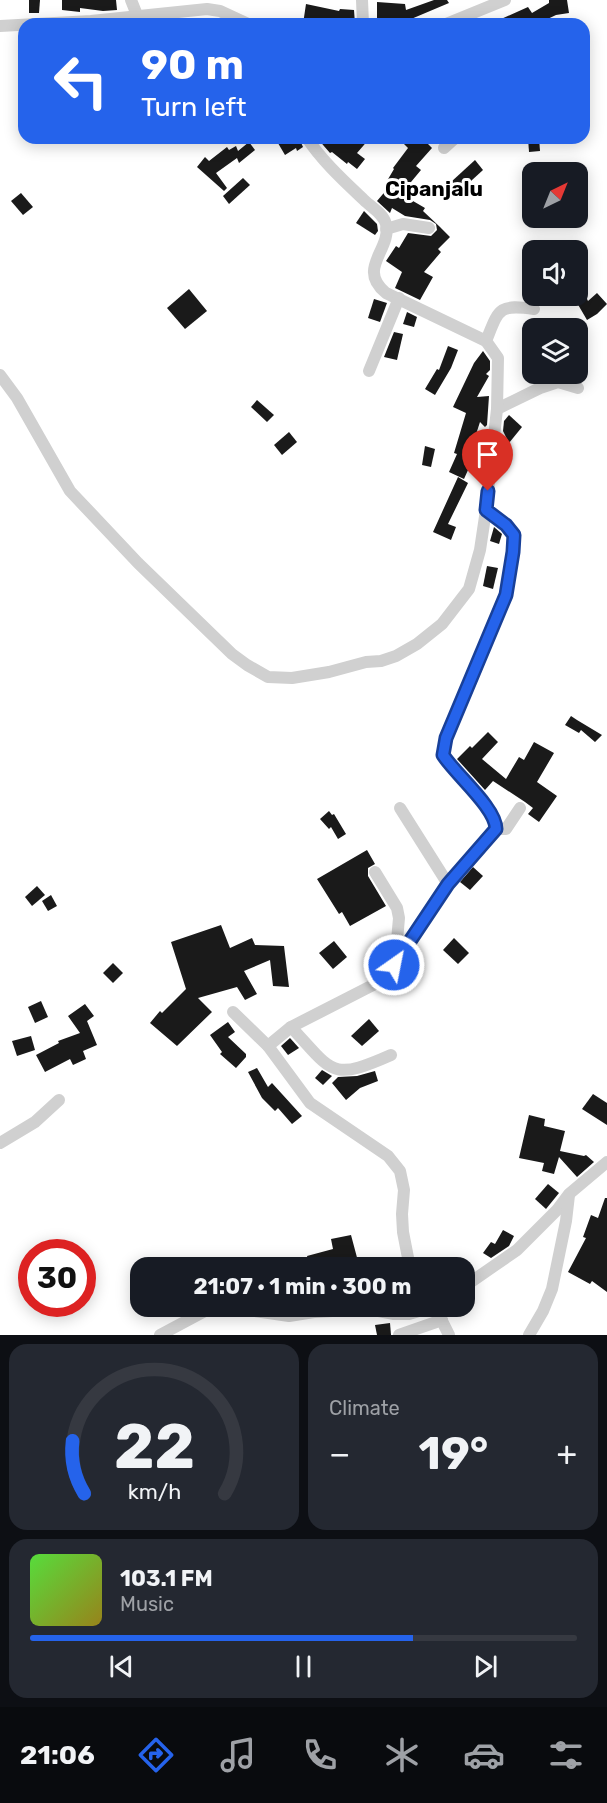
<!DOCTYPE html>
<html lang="en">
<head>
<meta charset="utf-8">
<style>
	:root { --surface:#171b24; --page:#242831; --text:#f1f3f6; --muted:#9ea1a6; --line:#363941; --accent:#2563eb }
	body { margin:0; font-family:Rubik,sans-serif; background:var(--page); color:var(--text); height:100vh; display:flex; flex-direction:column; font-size:22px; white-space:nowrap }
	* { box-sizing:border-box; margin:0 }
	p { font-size:20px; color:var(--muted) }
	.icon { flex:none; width:33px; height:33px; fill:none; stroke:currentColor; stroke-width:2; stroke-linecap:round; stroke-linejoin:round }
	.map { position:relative; height:1335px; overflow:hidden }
	.drawer { display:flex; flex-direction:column; gap:9px; padding:9px; background:#0d0f14; flex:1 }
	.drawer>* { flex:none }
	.hud { position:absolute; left:18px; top:18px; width:572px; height:126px; border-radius:18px; box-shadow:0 3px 15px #0003; background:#2563eb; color:#fff; overflow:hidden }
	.needle { width:39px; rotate:43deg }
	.controls { position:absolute; left:522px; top:162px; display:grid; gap:12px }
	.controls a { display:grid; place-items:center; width:66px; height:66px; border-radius:12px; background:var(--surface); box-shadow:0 3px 15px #0003; font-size:30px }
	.speed { position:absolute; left:18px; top:1239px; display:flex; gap:12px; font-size:30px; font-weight:700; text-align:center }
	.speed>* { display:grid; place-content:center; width:78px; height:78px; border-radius:50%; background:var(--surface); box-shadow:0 3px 15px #0003; line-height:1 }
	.speed .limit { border:9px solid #d22; background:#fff; color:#111 }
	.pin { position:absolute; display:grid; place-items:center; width:51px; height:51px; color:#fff; margin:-62px -26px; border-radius:50% 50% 50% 0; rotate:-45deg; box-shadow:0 0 6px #0007 }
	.pin .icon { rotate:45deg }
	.me { position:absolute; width:66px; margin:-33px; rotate:33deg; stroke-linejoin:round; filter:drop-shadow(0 0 4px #0008) }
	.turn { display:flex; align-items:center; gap:21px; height:126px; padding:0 24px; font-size:27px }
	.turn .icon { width:78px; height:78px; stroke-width:2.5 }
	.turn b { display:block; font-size:42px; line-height:51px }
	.big { font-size:45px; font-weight:700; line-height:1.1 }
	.drawer .card { flex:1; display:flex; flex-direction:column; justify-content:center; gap:9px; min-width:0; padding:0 21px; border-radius:18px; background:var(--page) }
	.drawer .dial { align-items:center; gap:0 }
	.dial svg { height:156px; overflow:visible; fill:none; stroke:var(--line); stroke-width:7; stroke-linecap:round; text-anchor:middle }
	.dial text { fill:var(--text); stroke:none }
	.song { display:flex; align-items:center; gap:18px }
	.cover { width:72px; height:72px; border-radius:9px; background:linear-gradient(135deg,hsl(110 70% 55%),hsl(50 70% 35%)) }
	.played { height:6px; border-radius:3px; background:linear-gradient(90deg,var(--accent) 70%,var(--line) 70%) }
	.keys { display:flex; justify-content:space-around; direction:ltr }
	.heat { display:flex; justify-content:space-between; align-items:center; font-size:33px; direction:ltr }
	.drawer .tiles { flex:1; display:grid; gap:9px; grid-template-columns:1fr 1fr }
	.card:last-child { grid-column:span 2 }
	.trip { position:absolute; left:130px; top:1257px; width:345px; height:60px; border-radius:18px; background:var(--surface); box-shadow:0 3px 15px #0003; font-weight:700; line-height:60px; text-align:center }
	.tab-bar { display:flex; height:96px; justify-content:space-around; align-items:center; background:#090b0e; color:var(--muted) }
	.tab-bar .icon { width:42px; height:42px }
	.tab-bar .active { color:var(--accent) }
	.tab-bar b { font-size:27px; color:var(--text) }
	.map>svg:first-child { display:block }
</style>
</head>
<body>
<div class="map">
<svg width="607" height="1335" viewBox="0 0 607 1335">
	<rect width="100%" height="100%" fill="#fff"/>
	<g fill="#1a1a1a">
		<path d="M 29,0 L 40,0 L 39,13 L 29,13 Z"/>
		<path d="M 62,0 L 116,0 L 117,10 L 103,11 L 80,8 L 80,12 L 62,10 Z"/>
		<path d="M 434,0 L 447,0 L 449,3 L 404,22 L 377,24 L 377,2 L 405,4 L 406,10 Z"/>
		<path d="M 549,0 L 567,0 L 569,13 L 556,15 L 537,24 L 490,24 L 528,7 L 532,13 L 549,3 Z"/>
		<path d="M 306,4 L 339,11 L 340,9 L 354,10 L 355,24 L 303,24 Z"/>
		<path d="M 275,138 L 299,138 L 303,147 L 297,151 L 296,148 L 285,155 Z"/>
		<path d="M 317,138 L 370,138 L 357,153 L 365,159 L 357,169 L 348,162 L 347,164 L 332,152 L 330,153 Z"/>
		<path d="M 410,138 L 436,138 L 428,144 L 432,148 L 416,166 L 421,170 L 401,194 L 425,208 L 423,211 L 440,227 L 450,237 L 438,249 L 441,252 L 424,272 L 433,277 L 420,300 L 395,288 L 402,272 L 386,261 L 396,246 L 399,248 L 408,233 L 431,236 L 437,230 L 436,224 L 430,220 L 405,216 L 392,208 L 390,213 L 377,201 L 388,188 L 384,186 L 394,169 L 393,168 L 408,148 L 404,144 Z"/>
		<path d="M 528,138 L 539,138 L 540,151 L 529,152 Z"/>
		<path d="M 249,142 L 255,150 L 239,163 L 237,158 L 216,173 L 227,188 L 224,191 L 197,167 L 205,157 L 209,161 L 227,147 L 229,150 L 236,146 L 238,151 Z"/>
		<path d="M 475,160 L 483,170 L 459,192 L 451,182 Z"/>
		<path d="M 243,178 L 250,185 L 229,204 L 223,196 Z"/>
		<path d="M 21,193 L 33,207 L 23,215 L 11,201 Z"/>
		<path d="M 364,211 L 377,224 L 378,231 L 375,235 L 356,223 Z"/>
		<path d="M 578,281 L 588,301 L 597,293 L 607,304 L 597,314 L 587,320 L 573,296 L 578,296 Z"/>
		<path d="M 189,289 L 207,311 L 185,329 L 167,308 Z"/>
		<path d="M 374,299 L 387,303 L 380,322 L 368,318 Z"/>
		<path d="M 407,312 L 417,317 L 414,327 L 403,324 Z"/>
		<path d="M 394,332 L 403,334 L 397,360 L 384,357 Z"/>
		<path d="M 448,346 L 458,350 L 451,368 L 435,395 L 425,389 L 437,369 L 439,370 Z"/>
		<path d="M 483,351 L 490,361 L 490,370 L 486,374 L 489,376 L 477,397 L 489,396 L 487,425 L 485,427 L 480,422 L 468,459 L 472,461 L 464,479 L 449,472 L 457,454 L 454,453 L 466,413 L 453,407 L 474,363 Z"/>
		<path d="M 257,400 L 274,415 L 267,422 L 251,407 Z"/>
		<path d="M 509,415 L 522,427 L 509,443 L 503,431 L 504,421 Z"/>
		<path d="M 289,432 L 297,442 L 282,455 L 274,445 Z"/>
		<path d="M 425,446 L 435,449 L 431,467 L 422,465 Z"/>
		<path d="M 458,477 L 468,483 L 448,524 L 456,527 L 451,540 L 433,532 Z"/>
		<path d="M 494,527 L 502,534 L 499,544 L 490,541 Z"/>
		<path d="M 487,566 L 498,568 L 493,589 L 483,586 Z"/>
		<path d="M 571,716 L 577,720 L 602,735 L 595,742 L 581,730 L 579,733 L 565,725 Z"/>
		<path d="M 488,732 L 498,742 L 482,759 L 506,779 L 519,757 L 524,760 L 534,742 L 554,753 L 537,782 L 557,796 L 539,822 L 528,814 L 533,808 L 525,802 L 493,781 L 485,790 L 457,759 L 470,746 L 472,748 Z"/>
		<path d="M 329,811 L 332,815 L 334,814 L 346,834 L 338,839 L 331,827 L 329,829 L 320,819 Z"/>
		<path d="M 367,850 L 375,864 L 368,868 L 368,876 L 386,906 L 350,926 L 342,912 L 339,914 L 317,879 Z"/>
		<path d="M 473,867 L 483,876 L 470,890 L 460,882 Z"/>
		<path d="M 37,886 L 45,895 L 32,906 L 25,897 Z"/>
		<path d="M 51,895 L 57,906 L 48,911 L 42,901 Z"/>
		<path d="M 221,925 L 230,948 L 252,938 L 255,945 L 284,946 L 289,987 L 273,986 L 270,960 L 244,971 L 257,994 L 245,1000 L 237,987 L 198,998 L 212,1012 L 177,1046 L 150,1023 L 160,1011 L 162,1013 L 186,989 L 171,942 Z"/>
		<path d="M 454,938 L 469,953 L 458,964 L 443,950 Z"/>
		<path d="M 334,941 L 347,957 L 333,969 L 319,953 Z"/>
		<path d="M 113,963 L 123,973 L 113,983 L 103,973 Z"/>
		<path d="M 41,1001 L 48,1017 L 35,1023 L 28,1007 Z"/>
		<path d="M 85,1004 L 94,1016 L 87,1021 L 97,1045 L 83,1051 L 86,1059 L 73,1065 L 70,1059 L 45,1072 L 36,1055 L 59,1043 L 58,1041 L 80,1033 L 68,1016 Z"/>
		<path d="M 369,1019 L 379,1031 L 362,1046 L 351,1036 Z"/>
		<path d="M 228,1022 L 235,1032 L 228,1037 L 246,1054 L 246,1057 L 236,1068 L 220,1054 L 222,1052 L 210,1035 Z"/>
		<path d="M 31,1036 L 35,1050 L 17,1056 L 12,1041 Z"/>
		<path d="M 290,1038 L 299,1048 L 288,1055 L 281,1046 Z"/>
		<path d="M 257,1068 L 268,1087 L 272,1083 L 302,1116 L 292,1124 L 278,1108 L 275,1111 L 262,1098 L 248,1072 Z"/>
		<path d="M 322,1070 L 332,1076 L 323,1085 L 315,1078 Z"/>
		<path d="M 375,1071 L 378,1081 L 360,1088 L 346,1100 L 332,1083 L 338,1077 L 357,1076 Z"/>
		<path d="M 593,1094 L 607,1103 L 607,1125 L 582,1109 Z"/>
		<path d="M 529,1115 L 545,1119 L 544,1126 L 565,1131 L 560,1151 L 584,1156 L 586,1155 L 594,1162 L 577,1177 L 559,1157 L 554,1174 L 542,1171 L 544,1163 L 519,1158 Z"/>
		<path d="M 548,1184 L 559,1193 L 546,1209 L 535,1199 Z"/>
		<path d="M 605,1198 L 607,1198 L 607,1292 L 592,1281 L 590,1284 L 568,1272 L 586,1238 L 583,1237 L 591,1215 L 598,1218 Z"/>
		<path d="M 503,1230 L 514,1236 L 509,1246 L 491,1258 L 483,1253 L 491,1242 L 495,1244 Z"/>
		<path d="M 351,1235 L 359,1265 L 347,1268 L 310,1268 L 307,1256 L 333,1249 L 331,1239 Z"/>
		<path d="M 32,1270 L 32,1301 L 19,1276 Z"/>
		<path d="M 390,1323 L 391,1335 L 377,1335 L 375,1325 Z"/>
	</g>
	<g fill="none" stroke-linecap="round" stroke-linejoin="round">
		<g stroke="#d0d0d0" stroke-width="12">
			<path d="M 131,0 L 137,15"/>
			<path d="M 362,0 L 363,24"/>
			<path d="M 446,24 L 505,0"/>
			<path d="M 0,26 L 91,21 L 207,9 L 220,11 L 248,24"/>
			<path d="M 307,138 C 322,161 344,181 364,200 C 372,208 383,213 386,224 C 392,250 356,268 386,293 L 486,341"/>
			<path d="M 444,148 L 455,138"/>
			<path d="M 386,229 L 403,224 L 429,228"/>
			<path d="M 369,371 L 399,298"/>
			<path d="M 0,375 L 17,398 L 70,491 L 138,563 L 232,654 L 247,665 L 268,677 L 292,678 L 329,672 L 366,662 L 381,661 L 396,656 L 417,644 L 442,624 L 469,589 L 480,550 L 486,510"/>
			<path d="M 497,409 L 540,388 L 558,382 L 578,388"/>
			<path d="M 400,808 L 448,884"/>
			<path d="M 496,829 L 506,829 L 520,808"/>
			<path d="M 375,872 L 397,908 L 399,918 L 395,963"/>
			<path d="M 233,1012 L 268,1046"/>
			<path d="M 291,1027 C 333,1072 330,1082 391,1055"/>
			<path d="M 0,1143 L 35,1122 L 59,1100"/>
			<path d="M 410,1268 L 403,1232 L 402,1214 L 404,1190 L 400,1171 L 388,1156 L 310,1103 L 268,1046 L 291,1027 L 375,984 L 394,965 L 448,884 L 496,829 C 496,808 456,775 443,755 L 446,738 L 506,595 L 513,552 L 514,535 L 506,526 L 486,510 L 497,409 L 498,358 L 486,341 C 499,309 498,304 534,309"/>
			<path d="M 465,1286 L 517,1250 L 557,1210 L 569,1194 L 607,1162"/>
			<path d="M 438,1313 L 449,1335"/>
			<path d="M 160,1335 L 205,1311 L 227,1307 L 289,1316 L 314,1312 L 369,1309 L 394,1314 L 409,1314 L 435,1306"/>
			<path d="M 399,1335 L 442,1320"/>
			<path d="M 529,1335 L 543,1311 L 552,1289 L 566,1221 L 569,1195"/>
		</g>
	</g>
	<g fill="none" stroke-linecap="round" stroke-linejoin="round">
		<g stroke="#184099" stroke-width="15">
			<path id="route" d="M 394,965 L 448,884 L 496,829 C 496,808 456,775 443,755 L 446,738 L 506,595 L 513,552 L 514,535 L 506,525 L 486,510 L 488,491"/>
		</g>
		<use href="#route" stroke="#2563eb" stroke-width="10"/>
	</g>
	<g text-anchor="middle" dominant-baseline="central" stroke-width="6" stroke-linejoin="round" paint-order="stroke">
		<g font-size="21" font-weight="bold" fill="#000" stroke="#fff">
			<text x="434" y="188">Cipanjalu</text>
		</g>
	</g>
</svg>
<div class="controls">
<a><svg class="needle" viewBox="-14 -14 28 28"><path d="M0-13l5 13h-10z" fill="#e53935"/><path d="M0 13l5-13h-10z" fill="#9ea1a6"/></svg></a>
<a><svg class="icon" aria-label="sound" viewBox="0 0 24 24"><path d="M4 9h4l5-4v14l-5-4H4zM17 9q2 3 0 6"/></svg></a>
<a><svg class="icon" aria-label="layers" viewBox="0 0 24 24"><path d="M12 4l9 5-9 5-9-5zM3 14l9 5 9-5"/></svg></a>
</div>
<div class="speed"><div class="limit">30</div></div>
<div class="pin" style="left:488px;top:491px;background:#d93025"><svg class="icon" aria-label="arrive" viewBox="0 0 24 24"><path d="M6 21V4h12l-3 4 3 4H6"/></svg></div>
<svg class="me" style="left:394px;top:965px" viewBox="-20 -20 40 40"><circle r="17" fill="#2563eb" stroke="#fff" stroke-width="3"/><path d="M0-11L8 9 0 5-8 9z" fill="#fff"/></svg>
<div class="trip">21:07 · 1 min · 300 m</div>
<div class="hud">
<div class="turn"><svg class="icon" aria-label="left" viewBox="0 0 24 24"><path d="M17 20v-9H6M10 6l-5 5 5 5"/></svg><div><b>90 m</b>Turn left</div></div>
</div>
</div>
<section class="drawer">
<div class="tiles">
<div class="card dial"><svg viewBox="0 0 100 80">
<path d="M14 69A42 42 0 1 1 86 69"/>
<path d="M14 69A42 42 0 0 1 8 42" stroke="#2563eb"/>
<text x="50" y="56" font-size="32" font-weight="700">22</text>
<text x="50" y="72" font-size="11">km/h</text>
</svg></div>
<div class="card"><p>Climate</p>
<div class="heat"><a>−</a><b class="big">19°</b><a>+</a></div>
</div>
<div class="card">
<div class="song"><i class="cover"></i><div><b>103.1 FM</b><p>Music</p></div></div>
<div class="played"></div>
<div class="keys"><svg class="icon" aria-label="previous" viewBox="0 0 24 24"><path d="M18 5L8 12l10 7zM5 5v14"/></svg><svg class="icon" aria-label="pause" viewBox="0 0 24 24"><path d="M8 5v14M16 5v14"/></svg><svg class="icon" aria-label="next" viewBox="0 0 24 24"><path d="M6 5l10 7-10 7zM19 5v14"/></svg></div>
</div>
</div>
</section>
<nav class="tab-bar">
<b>21:06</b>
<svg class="icon active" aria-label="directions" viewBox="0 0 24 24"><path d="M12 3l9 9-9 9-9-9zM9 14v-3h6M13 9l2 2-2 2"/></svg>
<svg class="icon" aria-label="music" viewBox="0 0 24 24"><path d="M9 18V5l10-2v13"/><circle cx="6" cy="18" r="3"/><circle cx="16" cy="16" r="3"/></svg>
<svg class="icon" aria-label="phone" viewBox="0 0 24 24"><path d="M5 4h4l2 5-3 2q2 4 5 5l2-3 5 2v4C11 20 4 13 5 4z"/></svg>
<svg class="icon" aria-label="climate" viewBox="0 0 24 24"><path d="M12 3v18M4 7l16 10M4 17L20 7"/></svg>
<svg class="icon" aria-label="car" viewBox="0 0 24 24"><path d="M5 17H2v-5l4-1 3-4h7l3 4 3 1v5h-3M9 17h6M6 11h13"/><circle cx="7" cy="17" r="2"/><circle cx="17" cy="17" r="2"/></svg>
<svg class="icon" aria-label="filters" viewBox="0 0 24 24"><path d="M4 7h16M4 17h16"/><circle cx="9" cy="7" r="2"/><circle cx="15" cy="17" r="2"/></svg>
</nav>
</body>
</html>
